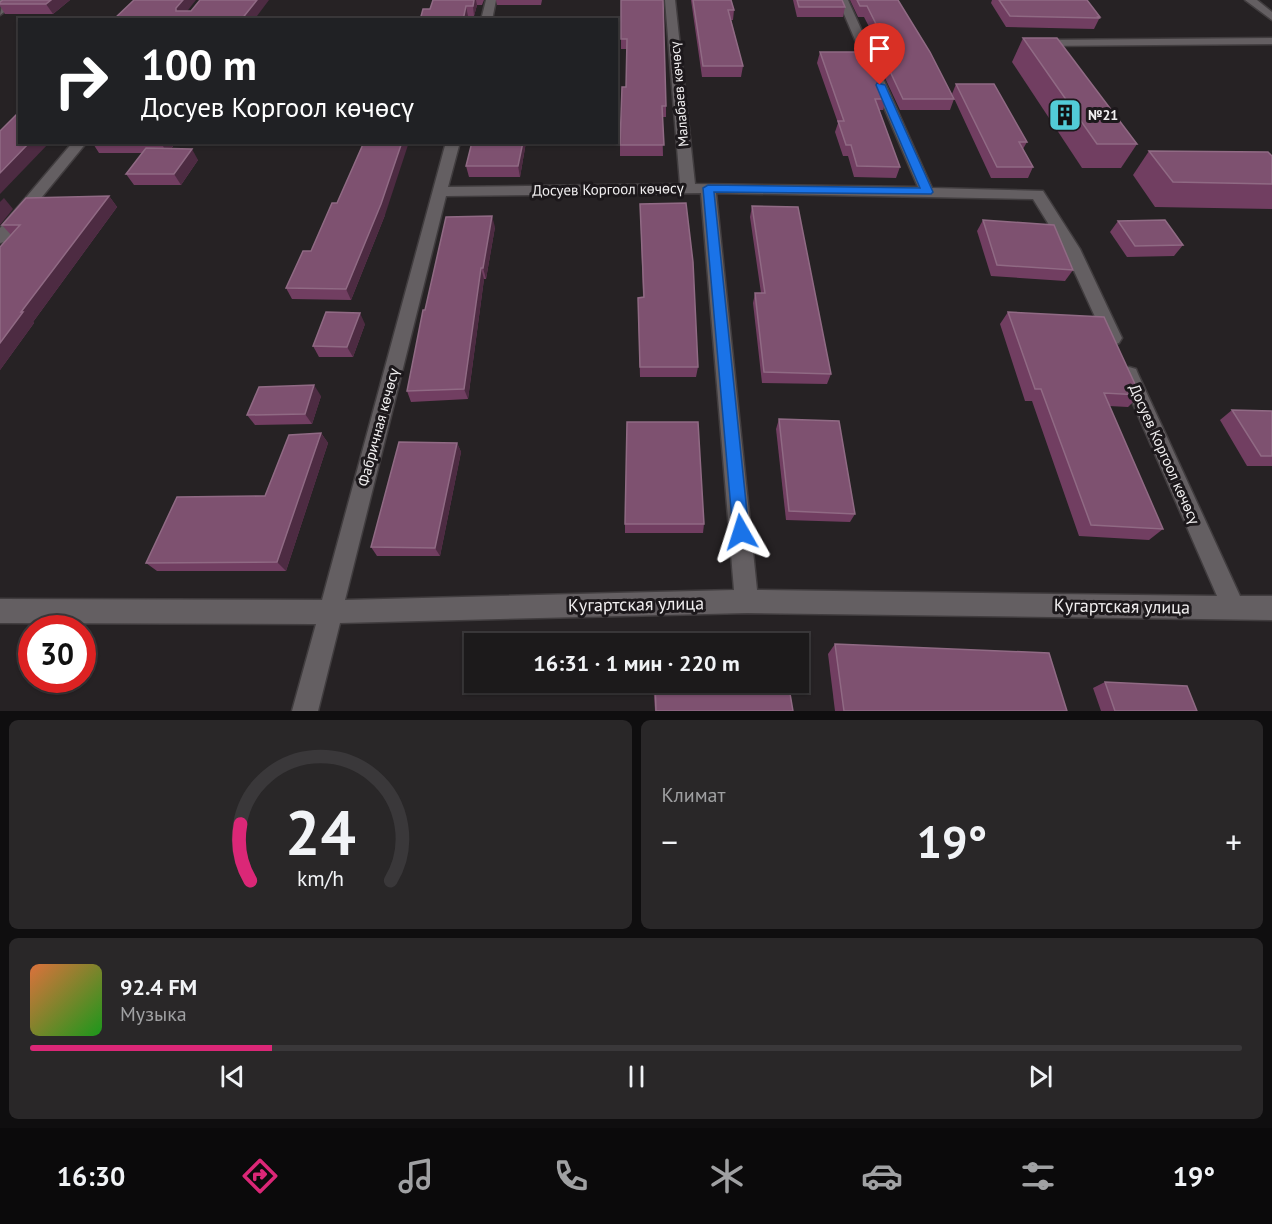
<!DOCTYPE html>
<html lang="ru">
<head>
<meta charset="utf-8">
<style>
	:root { --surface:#1c1a1b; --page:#292728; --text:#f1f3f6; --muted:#a0a1a3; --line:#3a383a; --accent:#db2777 }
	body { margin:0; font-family:"PT Sans",sans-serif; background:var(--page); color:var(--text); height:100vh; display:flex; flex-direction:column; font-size:22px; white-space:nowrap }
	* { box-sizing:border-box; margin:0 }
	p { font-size:20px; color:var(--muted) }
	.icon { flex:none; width:33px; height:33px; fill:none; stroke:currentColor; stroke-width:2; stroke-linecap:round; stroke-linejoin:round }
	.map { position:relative; height:711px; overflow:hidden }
	.panel { display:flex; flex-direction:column; gap:9px; padding:9px; background:#0f0e0f; flex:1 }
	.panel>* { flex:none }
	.guide { position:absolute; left:18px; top:18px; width:600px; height:126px; border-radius:0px; box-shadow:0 2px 4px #0004,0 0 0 2px var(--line); background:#202124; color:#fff; overflow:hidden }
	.speed { position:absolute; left:18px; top:615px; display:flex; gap:12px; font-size:30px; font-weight:700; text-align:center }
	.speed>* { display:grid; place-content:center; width:78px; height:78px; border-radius:50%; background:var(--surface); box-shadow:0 2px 4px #0004,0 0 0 2px var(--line); line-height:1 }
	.speed .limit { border:9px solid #d22; background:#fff; color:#111 }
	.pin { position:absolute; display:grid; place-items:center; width:51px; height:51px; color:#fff; margin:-62px -26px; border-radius:50% 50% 50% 0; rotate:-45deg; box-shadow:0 0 6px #0007 }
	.pin .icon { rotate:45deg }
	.me { position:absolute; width:66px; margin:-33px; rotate:354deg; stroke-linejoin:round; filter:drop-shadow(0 0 4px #0008) }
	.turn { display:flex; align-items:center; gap:21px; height:126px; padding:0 24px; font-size:27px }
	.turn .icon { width:78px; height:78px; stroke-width:2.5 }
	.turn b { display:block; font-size:42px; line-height:51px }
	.big { font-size:45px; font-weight:700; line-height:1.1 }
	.panel .tile { flex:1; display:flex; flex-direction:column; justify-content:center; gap:9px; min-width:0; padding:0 21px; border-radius:9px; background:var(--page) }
	.panel .dial { align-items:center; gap:0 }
	.dial svg { height:156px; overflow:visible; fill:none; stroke:var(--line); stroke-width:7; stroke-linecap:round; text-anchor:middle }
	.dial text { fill:var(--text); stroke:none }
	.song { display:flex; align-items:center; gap:18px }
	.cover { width:72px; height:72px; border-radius:9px; background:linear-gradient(135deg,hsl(20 70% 55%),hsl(120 70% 35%)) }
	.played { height:6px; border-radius:3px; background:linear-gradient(90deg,var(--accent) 20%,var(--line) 20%) }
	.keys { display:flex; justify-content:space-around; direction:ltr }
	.heat { display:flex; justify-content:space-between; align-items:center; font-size:33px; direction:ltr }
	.panel .tiles { flex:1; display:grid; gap:9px; grid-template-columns:1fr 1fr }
	.tile:last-child { grid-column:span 2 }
	.trip { position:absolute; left:464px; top:633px; width:345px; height:60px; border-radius:0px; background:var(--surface); box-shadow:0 2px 4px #0004,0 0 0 2px var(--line); font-weight:700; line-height:60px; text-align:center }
	.dock { display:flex; height:96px; justify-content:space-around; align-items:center; background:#0b0a0b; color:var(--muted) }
	.dock .icon { width:42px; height:42px }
	.dock .selected { color:var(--accent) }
	.dock b { font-size:27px; color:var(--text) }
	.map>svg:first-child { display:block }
</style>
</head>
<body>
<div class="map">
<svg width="1272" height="711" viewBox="0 0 1272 711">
	<rect width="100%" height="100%" fill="#262224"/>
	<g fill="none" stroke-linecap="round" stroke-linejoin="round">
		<g stroke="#413d3f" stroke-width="3">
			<g id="street">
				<path d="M 0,0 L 17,0 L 18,2 L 0,15 L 2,5 L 0,5 Z"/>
				<path d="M 486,0 L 496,0 L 492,20 L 481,20 Z"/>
				<path d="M 665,0 L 675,0 L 695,184 L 918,187 L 838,0 L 848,0 L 932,188 L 1043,191 L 1080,249 L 1122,338 L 1119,343 L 1113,345 L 1107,343 L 1064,249 L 1033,199 L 716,193 L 757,590 L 1217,596 L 1120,374 L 1122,369 L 1129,367 L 1136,369 L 1138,374 L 1240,596 L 1272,596 L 1272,620 L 747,613 L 340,623 L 318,711 L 292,711 L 316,624 L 0,623 L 0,599 L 322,600 L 446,142 L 460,142 L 448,187 L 680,184 ZM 701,193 L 734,590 L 345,600 L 446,196 Z"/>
				<path d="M 1245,0 L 1257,0 L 1272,12 L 1272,20 Z"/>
				<path d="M 1272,38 L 1272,44 L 1041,46 L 1035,43 L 1041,40 Z"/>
				<path d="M 73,142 L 87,142 L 5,242 L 0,243 L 0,228 Z"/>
			</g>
		</g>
		<use href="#street" fill="#645f62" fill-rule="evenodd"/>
	</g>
	<g fill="#713e61">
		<path d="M 3,0 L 70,0 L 53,14 L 5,14 L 0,6 L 0,2 Z"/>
		<path d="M 433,0 L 484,0 L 482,5 L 477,5 L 474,16 L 468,16 L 430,9 Z"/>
		<path d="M 496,0 L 542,0 L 541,5 L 497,5 Z"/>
		<path d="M 621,0 L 666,106 L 666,117 L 662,117 L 663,156 L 620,156 L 620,145 L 626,87 L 627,49 L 621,49 Z"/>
		<path d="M 691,0 L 731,0 L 734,10 L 733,20 L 731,20 L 743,66 L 741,77 L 702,77 Z"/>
		<path d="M 793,0 L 842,0 L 845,7 L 843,17 L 797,17 Z"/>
		<path d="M 850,0 L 898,0 L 954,99 L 950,110 L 900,110 L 878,63 L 882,52 L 864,17 L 858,17 Z"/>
		<path d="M 992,0 L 1087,0 L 1100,17 L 1094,29 L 1006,27 L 991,3 Z"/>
		<path d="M 1023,38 L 1137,144 L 1121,168 L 1082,168 L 1012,62 Z"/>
		<path d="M 820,52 L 886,99 L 883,110 L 879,110 L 900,167 L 896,178 L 854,177 L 848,156 L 843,156 L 835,132 L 838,123 L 817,63 Z"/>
		<path d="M 956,84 L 1027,142 L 1023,149 L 1033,167 L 1028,178 L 991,178 L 952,94 Z"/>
		<path d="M 92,142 L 176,142 L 171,149 L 198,160 L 181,185 L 134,185 L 126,174 L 142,153 L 99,153 Z"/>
		<path d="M 472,142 L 526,142 L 520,177 L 469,177 L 466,166 Z"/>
		<path d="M 1149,151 L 1272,156 L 1272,209 L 1155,207 L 1133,175 Z"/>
		<path d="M 109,196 L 117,207 L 33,322 L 34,323 L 0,370 L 11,235 L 2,225 Z"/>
		<path d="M 640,204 L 698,367 L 696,377 L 640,377 L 638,308 L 643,297 Z"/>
		<path d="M 752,206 L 831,374 L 827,384 L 762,383 L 753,303 L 755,293 L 761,293 L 750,217 Z"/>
		<path d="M 385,215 L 351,300 L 292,299 L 286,288 L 311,251 Z"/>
		<path d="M 983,220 L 1073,270 L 1065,281 L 991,276 L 977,231 Z"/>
		<path d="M 1118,221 L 1183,245 L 1174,256 L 1127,257 L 1110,232 Z"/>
		<path d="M 495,227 L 486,279 L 484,279 L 468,399 L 411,402 L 407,391 L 425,310 Z"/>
		<path d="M 1008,312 L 1140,395 L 1128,407 L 1109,406 L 1163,529 L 1149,540 L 1079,536 L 1032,401 L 1025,401 L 1000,324 Z"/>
		<path d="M 365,324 L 353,357 L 319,357 L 313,346 Z"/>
		<path d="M 321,396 L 312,424 L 255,425 L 247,415 Z"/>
		<path d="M 1232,410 L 1272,411 L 1272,466 L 1247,466 L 1220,420 Z"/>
		<path d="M 779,419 L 855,514 L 850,522 L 786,520 L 776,429 Z"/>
		<path d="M 321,433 L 328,443 L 286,571 L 157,571 L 146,563 L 265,496 Z"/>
		<path d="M 457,443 L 461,452 L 440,556 L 377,556 L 371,547 Z"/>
		<path d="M 625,524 L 704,524 L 703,533 L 625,533 Z"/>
		<path d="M 835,644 L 1067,711 L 835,711 L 828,654 Z"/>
		<path d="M 653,682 L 788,682 L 793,711 L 655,711 Z"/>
		<path d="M 1105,682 L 1197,711 L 1101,711 L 1093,688 Z"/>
	</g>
	<g fill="#4d2b42">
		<path d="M 51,0 L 70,0 L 53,14 L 46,4 Z"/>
		<path d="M 183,0 L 196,0 L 181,19 L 176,11 L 176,8 Z"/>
		<path d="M 257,0 L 269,0 L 254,20 L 241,20 Z"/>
		<path d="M 474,0 L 476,0 L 477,5 L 474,16 L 473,6 Z"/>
		<path d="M 466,6 L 468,16 L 468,20 L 463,20 Z"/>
		<path d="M 30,142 L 50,142 L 0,194 L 0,173 Z"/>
		<path d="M 161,142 L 176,142 L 167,154 Z"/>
		<path d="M 402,142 L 409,142 L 385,215 L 351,300 L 346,289 Z"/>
		<path d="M 523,142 L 526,142 L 520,177 L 518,166 Z"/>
		<path d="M 192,149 L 198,160 L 181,185 L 174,174 Z"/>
		<path d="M 109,196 L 117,207 L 33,322 L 34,323 L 0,370 L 0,343 L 21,312 Z"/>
		<path d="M 4,198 L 13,209 L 0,225 L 0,202 Z"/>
		<path d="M 492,216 L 495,227 L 486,279 L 483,268 Z"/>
		<path d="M 481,268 L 484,279 L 468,399 L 464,389 Z"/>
		<path d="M 360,313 L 365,324 L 353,357 L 347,347 Z"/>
		<path d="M 314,385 L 321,396 L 312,424 L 305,414 Z"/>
		<path d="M 321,433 L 328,443 L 286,571 L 277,562 Z"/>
		<path d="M 457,443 L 461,452 L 440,556 L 435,548 Z"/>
	</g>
	<g fill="#7e5170" stroke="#906a84" stroke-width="1.5">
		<path d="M 3,0 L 51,0 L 46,4 L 0,4 L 0,2 Z"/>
		<path d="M 134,0 L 183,0 L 176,8 L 176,11 L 191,11 L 200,0 L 257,0 L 241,20 L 113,20 Z"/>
		<path d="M 433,0 L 474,0 L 473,6 L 466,6 L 463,20 L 420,20 L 423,9 L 430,9 Z"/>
		<path d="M 621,0 L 663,0 L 666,106 L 662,106 L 664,145 L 620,145 L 622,87 L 626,87 L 627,39 L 621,39 Z"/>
		<path d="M 693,0 L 731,0 L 734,10 L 728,10 L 743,66 L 703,66 Z"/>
		<path d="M 797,0 L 842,0 L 845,7 L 799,7 Z"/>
		<path d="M 857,0 L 898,0 L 930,52 L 954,99 L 903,99 L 881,52 L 890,52 L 867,6 L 860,6 Z"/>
		<path d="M 999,0 L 1087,0 L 1100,17 L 1098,17 L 1099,18 L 1010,16 Z"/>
		<path d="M 1023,38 L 1057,38 L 1137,144 L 1097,144 Z"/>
		<path d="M 820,52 L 865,52 L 886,99 L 875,99 L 900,167 L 857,166 L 851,145 L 846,145 L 838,121 L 844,121 Z"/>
		<path d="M 956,84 L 994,84 L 1027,142 L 1019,142 L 1033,167 L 997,167 Z"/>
		<path d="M 20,111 L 20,142 L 30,142 L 0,173 L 0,131 Z"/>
		<path d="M 364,142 L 402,142 L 381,204 L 346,289 L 286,288 L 303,251 L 311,251 L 332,203 L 337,203 Z"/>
		<path d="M 472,142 L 523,142 L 518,166 L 466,166 Z"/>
		<path d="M 146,148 L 192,149 L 174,174 L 126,174 Z"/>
		<path d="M 1149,151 L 1268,152 L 1272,156 L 1272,184 L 1173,182 Z"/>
		<path d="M 109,196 L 21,312 L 23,312 L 0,343 L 0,247 L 20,225 L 2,225 L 26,198 Z"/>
		<path d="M 686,203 L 693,262 L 698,367 L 640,367 L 638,298 L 644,297 L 640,204 Z"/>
		<path d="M 752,206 L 798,207 L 831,374 L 764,372 L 755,293 L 765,293 Z"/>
		<path d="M 492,216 L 483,268 L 481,268 L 464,389 L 407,391 L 423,310 L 425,310 L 446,217 Z"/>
		<path d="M 983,220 L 1054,225 L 1073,270 L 997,265 Z"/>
		<path d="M 1165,220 L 1183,245 L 1135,246 L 1118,221 Z"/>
		<path d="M 326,312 L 360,313 L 347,347 L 313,346 Z"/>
		<path d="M 1008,312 L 1104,317 L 1140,395 L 1104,393 L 1163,529 L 1091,525 L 1041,389 L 1035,389 Z"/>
		<path d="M 314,385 L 305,414 L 247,415 L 259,387 Z"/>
		<path d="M 1232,410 L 1272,411 L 1272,456 L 1261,456 Z"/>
		<path d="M 779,419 L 839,421 L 855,514 L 789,511 Z"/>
		<path d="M 627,422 L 698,422 L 704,524 L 625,524 Z"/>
		<path d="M 321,433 L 277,562 L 146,563 L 177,497 L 265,496 L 289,435 Z"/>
		<path d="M 399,442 L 457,443 L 435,548 L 371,547 Z"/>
		<path d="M 835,644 L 1049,653 L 1067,711 L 844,711 Z"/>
		<path d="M 655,682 L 788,682 L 793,711 L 656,711 Z"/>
		<path d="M 1105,682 L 1187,686 L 1197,711 L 1115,711 Z"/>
	</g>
	<path fill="#1a73e8" stroke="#114b97" stroke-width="1.5" d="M 877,83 L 885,85 L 933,192 L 931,194 L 714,192 L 749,532 L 747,538 L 741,540 L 735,538 L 733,532 L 703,188 L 708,185 L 920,188 L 876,85 Z"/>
	<defs>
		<g id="building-square" transform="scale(1.725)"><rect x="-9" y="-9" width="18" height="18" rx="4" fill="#52cbd7" stroke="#1c181b"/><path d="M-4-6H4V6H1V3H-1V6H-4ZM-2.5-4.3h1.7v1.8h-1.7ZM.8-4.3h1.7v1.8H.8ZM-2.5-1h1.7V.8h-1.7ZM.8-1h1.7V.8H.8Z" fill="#111"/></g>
	</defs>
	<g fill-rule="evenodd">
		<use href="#building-square" x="1065" y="115"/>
	</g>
	<g text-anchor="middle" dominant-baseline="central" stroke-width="6" stroke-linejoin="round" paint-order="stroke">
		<g font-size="14" fill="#f1eff0" stroke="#1c181b">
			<text transform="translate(679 94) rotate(-95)">Малабаев көчөсү</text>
		</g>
		<g font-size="14" font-weight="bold" fill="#f1eff0" stroke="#1c181b" text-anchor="start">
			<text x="1088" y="115">№21</text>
		</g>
		<g font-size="15" fill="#f1eff0" stroke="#1c181b">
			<text transform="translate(608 189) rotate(-1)">Досуев Коргоол көчөсү</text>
			<text transform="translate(378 427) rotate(-75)">Фабричная көчөсү</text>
			<text transform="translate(1165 454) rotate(66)">Досуев Коргоол көчөсү</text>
		</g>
		<g font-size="18" fill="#f1eff0" stroke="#1c181b">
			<text transform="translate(636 604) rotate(-1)">Кугартская улица</text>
			<text transform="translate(1122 606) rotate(1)">Кугартская улица</text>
		</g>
	</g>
</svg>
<div class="speed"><div class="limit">30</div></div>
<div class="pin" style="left:880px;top:85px;background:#d93025"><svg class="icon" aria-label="arrive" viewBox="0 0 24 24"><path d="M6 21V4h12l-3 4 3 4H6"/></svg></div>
<svg class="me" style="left:741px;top:532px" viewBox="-20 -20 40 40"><path d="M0-17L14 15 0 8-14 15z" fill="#1a73e8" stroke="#fff" stroke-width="4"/></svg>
<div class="trip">16:31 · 1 мин · 220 m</div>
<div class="guide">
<div class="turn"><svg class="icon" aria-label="right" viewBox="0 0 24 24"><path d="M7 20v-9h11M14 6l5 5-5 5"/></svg><div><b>100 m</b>Досуев Коргоол көчөсү</div></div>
</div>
</div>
<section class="panel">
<div class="tiles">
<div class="tile dial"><svg viewBox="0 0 100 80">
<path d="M14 69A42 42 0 1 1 86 69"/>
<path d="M14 69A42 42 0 0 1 9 40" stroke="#db2777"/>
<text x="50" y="56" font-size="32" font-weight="700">24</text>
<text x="50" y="72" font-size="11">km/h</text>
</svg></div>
<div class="tile"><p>Климат</p>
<div class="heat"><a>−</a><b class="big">19°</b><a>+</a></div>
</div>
<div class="tile">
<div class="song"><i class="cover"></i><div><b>92.4 FM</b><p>Музыка</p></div></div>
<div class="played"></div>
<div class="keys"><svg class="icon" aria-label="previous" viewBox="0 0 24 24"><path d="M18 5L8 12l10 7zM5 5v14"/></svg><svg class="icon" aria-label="pause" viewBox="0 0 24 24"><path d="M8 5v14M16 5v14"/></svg><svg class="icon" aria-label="next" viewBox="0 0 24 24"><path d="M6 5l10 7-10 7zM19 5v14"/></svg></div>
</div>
</div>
</section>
<nav class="dock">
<b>16:30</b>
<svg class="icon selected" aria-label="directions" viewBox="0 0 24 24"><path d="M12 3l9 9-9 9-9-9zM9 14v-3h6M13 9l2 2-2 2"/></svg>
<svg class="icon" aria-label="music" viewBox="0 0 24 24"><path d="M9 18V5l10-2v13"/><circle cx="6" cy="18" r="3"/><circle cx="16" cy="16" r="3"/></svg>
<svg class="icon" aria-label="phone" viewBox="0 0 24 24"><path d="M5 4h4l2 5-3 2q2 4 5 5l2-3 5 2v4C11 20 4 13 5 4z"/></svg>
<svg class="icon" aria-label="climate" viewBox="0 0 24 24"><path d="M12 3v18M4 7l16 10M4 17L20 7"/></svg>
<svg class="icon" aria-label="car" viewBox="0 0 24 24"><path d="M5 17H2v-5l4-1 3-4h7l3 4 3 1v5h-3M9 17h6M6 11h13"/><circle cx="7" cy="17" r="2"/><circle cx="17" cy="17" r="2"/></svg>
<svg class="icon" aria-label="filters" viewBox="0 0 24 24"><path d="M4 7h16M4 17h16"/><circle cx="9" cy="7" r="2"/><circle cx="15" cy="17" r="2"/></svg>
<b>19°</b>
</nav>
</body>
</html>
